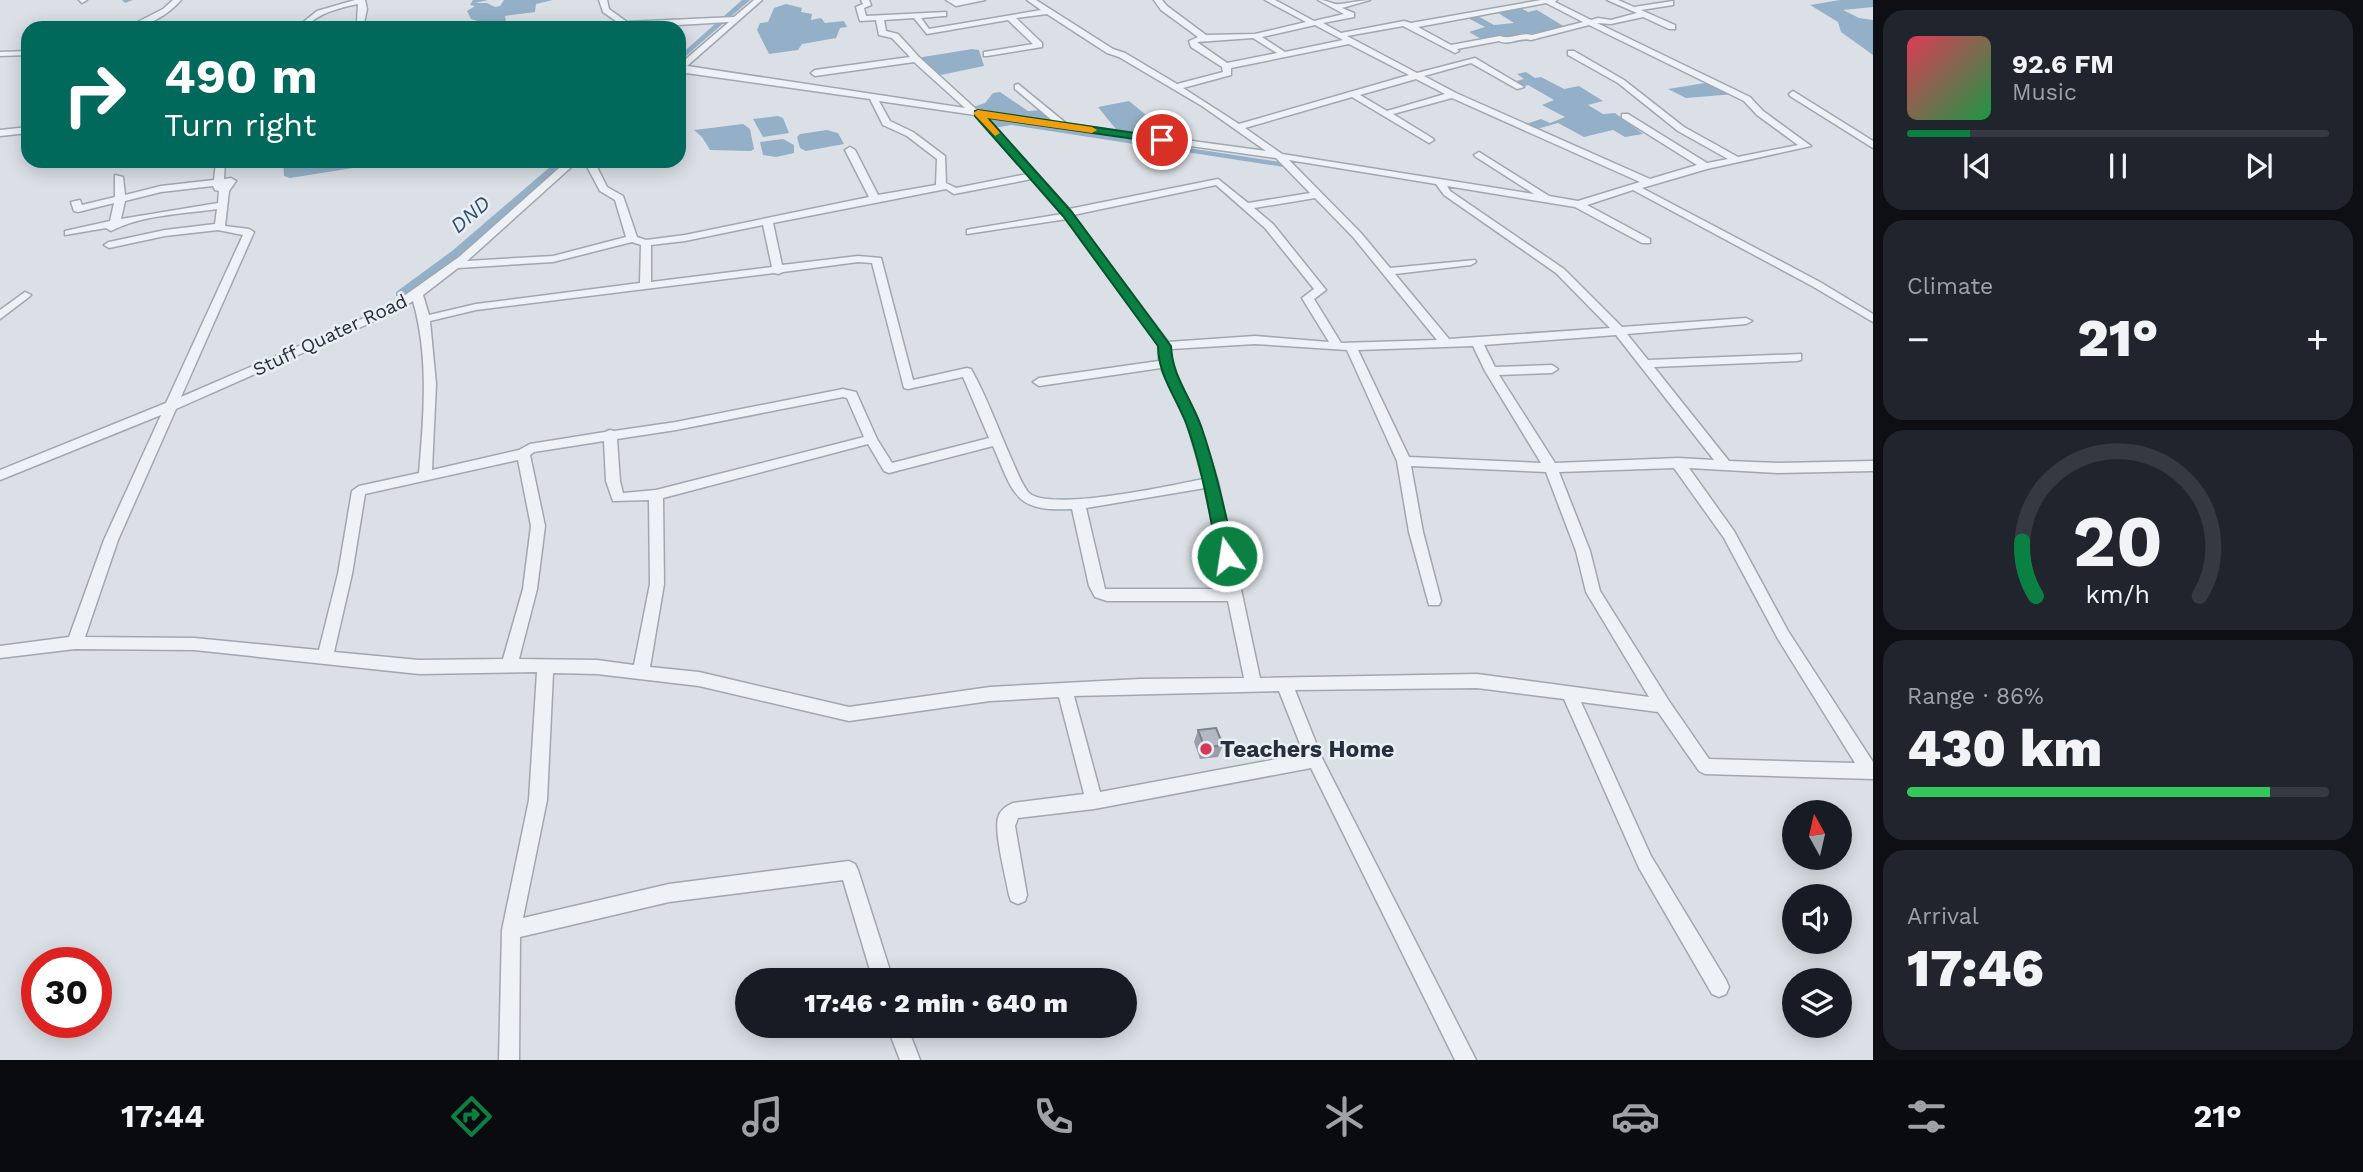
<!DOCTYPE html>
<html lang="en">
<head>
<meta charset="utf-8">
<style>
	:root { --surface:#171b24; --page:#20242c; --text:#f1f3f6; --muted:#9ea1a6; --line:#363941; --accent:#0b8043 }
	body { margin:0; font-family:"Work Sans",sans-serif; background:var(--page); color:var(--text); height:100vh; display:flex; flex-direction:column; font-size:26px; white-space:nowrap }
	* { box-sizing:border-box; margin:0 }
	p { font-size:23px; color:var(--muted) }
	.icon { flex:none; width:38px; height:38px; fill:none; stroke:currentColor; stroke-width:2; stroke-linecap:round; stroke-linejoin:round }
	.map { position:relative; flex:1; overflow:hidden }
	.drawer { display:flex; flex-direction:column; gap:10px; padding:10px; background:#0d0f14; width:490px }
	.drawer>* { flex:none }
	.top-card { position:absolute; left:21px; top:21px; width:665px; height:147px; border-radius:21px; box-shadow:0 4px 18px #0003; background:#00695c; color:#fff; overflow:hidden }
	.needle { width:46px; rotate:352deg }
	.tools { position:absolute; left:1782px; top:800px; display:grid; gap:14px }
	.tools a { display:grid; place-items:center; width:70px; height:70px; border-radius:50%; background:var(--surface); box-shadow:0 4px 18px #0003; font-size:35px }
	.speed { position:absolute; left:21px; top:947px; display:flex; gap:14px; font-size:35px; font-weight:700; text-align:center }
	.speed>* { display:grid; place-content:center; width:91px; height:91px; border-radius:50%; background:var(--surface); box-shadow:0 4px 18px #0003; line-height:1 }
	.speed .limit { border:10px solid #d22; background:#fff; color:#111 }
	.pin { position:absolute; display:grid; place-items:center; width:60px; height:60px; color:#fff; margin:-30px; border:4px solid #fff; border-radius:50%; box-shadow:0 2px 7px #0007 }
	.me { position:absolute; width:77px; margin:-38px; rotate:347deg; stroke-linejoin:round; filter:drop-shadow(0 0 5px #0008) }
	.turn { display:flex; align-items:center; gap:24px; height:147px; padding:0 28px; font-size:32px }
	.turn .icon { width:91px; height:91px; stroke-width:2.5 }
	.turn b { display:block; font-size:49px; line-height:60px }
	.big { font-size:52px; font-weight:800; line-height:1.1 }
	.drawer .card { flex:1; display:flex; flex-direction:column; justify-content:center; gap:10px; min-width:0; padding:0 24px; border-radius:21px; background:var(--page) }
	.drawer .dial { align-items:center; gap:0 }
	.dial svg { height:182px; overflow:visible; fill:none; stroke:var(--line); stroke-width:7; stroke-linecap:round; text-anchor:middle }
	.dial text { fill:var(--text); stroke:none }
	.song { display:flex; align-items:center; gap:21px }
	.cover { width:84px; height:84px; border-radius:10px; background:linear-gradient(135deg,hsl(350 70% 55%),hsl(140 70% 35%)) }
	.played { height:7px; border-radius:4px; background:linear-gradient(90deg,var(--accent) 15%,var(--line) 15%) }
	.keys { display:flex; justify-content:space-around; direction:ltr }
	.heat { display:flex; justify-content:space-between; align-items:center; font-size:38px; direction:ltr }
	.charge { height:10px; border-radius:5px; background:linear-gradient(90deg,#34c759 86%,var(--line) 0) }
	.trip { position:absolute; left:735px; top:968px; width:402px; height:70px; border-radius:35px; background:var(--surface); box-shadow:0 4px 18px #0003; font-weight:800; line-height:70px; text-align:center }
	.tabs { display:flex; height:112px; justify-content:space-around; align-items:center; background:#090b0e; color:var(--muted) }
	.tabs .icon { width:49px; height:49px }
	.tabs .selected { color:var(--accent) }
	.tabs b { font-size:32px; color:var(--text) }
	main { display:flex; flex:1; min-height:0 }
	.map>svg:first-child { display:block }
</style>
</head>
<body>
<main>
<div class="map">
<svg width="1873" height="1060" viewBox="0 0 1873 1060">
	<rect width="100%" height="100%" fill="#dbe0e6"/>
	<g fill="#94b0c8">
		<path d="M 473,0 L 488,0 L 475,3 L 487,3 L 495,7 L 500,6 L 504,0 L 553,0 L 536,4 L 535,12 L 505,16 L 506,22 L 468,28 L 481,22 L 471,19 L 467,11 L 475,6 L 470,5 Z"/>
		<path d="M 1840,0 L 1873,0 L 1873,7 L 1843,10 L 1859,18 L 1873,20 L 1873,55 L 1841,32 L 1838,22 L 1810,5 Z"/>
		<path d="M 786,4 L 802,8 L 801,12 L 812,14 L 811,20 L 821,18 L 825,23 L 844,21 L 847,27 L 840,28 L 836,38 L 802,44 L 798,50 L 769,54 L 757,30 L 760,23 L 768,22 L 774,8 Z"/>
		<path d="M 1519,7 L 1528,12 L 1537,10 L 1565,27 L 1506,39 L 1483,40 L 1469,32 L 1485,27 L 1464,16 L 1474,14 L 1494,25 L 1514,23 L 1495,11 Z"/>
		<path d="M 972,49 L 979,50 L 984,66 L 936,76 L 917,58 Z"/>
		<path d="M 1526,72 L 1535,78 L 1541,77 L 1564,89 L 1579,86 L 1603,101 L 1588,105 L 1603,114 L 1615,113 L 1643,134 L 1625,137 L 1613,130 L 1584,137 L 1558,123 L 1537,129 L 1526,124 L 1541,119 L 1550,123 L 1565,117 L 1542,105 L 1554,100 L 1528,85 L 1522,87 L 1512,82 L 1524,79 L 1517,74 Z"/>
		<path d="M 1711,82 L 1735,94 L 1686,98 L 1668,89 Z"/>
		<path d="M 1000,92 L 1028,111 L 1042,110 L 1055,122 L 975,110 L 973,107 L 985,103 L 993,93 Z"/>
		<path d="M 1129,101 L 1151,119 L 1138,124 L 1155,137 L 1119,133 L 1098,107 Z"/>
		<path d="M 778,116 L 783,118 L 789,133 L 763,137 L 753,119 Z"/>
		<path d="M 985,117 L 1280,162 L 1284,167 L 1011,125 L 994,128 Z"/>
		<path d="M 743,124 L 750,129 L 754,149 L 751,151 L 710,150 L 702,137 L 694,130 Z"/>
		<path d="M 827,130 L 838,133 L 844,144 L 806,151 L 800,148 L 797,137 L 800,134 Z"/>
		<path d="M 783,139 L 794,145 L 794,153 L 776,157 L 763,155 L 760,142 Z"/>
		<path d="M 283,161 L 397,161 L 290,178 L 284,176 Z"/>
	</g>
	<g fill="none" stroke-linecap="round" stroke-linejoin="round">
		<g fill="#94b0c8" fill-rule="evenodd">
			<path d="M 122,0 L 133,0 L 125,3 Z"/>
			<path d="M 742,0 L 750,0 L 679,62 L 679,56 Z"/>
			<path d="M 557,161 L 568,161 L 460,255 L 404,296 L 396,296 L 396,292 L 452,251 Z"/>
		</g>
		<g stroke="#a1a7b0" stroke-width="3">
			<g id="minor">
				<path d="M 79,0 L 87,0 L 82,3 Z"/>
				<path d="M 173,0 L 181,0 C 168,15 146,28 126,28 L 163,9 Z"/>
				<path d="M 355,0 L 365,0 L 367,9 L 364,23 L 357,21 L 358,4 C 338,8 319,13 304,28 L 296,28 L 317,11 Z"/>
				<path d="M 599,0 L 607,0 L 609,9 L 627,22 L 734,17 L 754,0 L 762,0 L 687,66 L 965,108 L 914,62 L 815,76 L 811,73 L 815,70 L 910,57 L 892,38 L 879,35 L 876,20 L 860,21 L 856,7 L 863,4 L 861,0 L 869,0 L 871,5 L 864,8 L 866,16 L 946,12 L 946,16 L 943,16 L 921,18 L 929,29 L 1041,10 L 1027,0 L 1036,0 L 1113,49 L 1125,53 L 1177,84 L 1223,72 L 1222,67 L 1191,47 L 1189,41 L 1198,37 L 1161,10 L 1154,0 L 1162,0 L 1167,6 L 1206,35 L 1255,34 L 1306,22 L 1265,0 L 1275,0 L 1314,21 L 1344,14 L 1318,0 C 1325,0 1328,2 1335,4 C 1342,5 1360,0 1370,0 L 1342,8 L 1354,13 L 1354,17 L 1323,23 L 1341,33 L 1404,21 L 1411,23 L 1541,0 L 1557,0 L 1555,2 L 1591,20 L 1598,18 L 1611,20 L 1637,13 L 1607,0 L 1618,0 L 1634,7 L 1673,1 L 1673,5 L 1641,10 L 1675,25 L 1675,29 L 1669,29 L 1643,17 L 1611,24 L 1597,23 L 1750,97 L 1763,111 L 1811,146 L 1707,169 L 1642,188 L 1820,282 L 1873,314 L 1873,322 L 1812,286 L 1633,190 L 1587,205 L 1650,239 L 1650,243 L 1642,243 L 1575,207 L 1447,186 L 1450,191 L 1564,269 L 1622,327 L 1746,318 L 1752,321 L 1746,324 L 1627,334 L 1648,360 L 1801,354 L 1801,360 L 1797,361 L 1654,367 L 1729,461 L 1778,463 L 1873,461 L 1873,471 L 1778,473 L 1689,468 L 1734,531 L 1788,631 L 1873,762 L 1873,779 L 1705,774 L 1699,771 L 1658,712 L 1581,702 L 1651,856 L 1726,980 L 1729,987 L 1726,994 L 1719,997 L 1712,994 L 1639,868 L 1564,699 L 1477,688 L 1295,690 L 1322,758 L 1476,1060 L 1455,1060 L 1311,768 L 1094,809 L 1018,818 L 1015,826 L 1027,895 L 1025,901 L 1018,904 L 1011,901 L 1009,895 C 1006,878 994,833 998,818 C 1000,810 1006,806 1013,803 L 1084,794 L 1059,697 L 990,701 L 849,721 L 699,686 L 597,674 L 553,673 L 547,800 L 523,918 L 669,884 L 849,861 L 855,864 L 858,870 L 893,980 L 873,980 L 843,880 L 669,902 L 520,937 L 519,1060 L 499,1060 L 502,930 L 529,800 L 537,672 L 419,674 L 194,650 L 75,649 L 0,658 L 0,646 L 69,637 L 104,540 L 161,415 L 0,480 L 0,470 L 166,403 L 243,235 L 218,230 L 165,236 L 109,248 L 104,245 L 109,242 L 165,230 L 215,224 L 217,209 C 183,214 141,215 111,231 L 106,228 L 65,235 L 65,231 L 110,221 L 114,203 L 78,212 L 74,211 L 71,202 L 80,200 L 82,205 L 115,197 L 115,175 L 123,177 L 125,195 L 161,186 L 214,180 L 216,162 L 225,161 L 224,179 L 231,178 L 236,181 L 229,191 L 225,226 L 249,229 L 254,232 L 181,397 L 387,308 L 459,257 L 567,161 L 578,161 L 467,261 L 553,256 L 626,237 L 615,200 L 600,191 L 584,161 L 594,161 L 607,187 L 623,196 L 637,237 L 646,240 L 685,235 L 869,197 L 845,150 L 850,147 L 855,150 L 878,195 L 936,185 L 937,159 L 907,136 L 883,125 L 870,99 L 679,72 L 679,65 L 729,22 L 626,28 L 603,12 ZM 1546,3 L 1583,22 L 1532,35 C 1521,32 1511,40 1500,36 L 1451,45 L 1418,27 ZM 1047,14 L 1107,53 L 1119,57 L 1202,106 L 1266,151 L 1067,124 L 1018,84 L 1015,85 L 1015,89 L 1054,122 L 977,110 L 919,57 L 898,34 L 886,31 L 884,20 L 914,18 L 927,34 L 1008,20 L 1033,44 L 984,52 L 984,56 L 987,56 L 1042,47 L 1042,43 L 1016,18 ZM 1315,25 L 1343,40 L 1285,52 L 1262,37 ZM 1589,25 L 1744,101 L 1757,115 L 1798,145 L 1738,157 L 1684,127 L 1624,80 L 1574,51 L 1568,51 L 1568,55 L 1618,83 L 1678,131 L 1728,159 L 1707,163 L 1628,114 L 1622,114 L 1622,118 L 1697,165 L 1650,179 L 1456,93 L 1424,76 L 1471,63 L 1517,89 L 1524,87 L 1475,58 L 1417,73 L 1347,36 L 1403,26 L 1455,53 L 1459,51 L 1457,49 L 1499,41 C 1509,46 1520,37 1531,40 ZM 1253,38 L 1277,53 L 1227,63 L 1197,42 ZM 1349,44 L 1409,75 L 1239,124 L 1183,88 L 1231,75 L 1231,68 ZM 1416,79 L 1445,94 L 1387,111 L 1360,95 ZM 1352,97 L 1429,143 L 1434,140 L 1432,138 L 1393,114 L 1452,98 L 1640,182 L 1578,201 L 1549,196 L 1479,152 L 1474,155 L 1476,157 L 1534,194 L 1282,154 L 1245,128 ZM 879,101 L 975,115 L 1027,174 L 956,188 L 946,183 L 945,156 L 913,132 L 890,121 ZM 986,117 L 1276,158 L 1310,193 L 1248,203 L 1218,179 L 1069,209 ZM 1289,160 L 1436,184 L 1444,195 L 1556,273 L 1610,328 L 1449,339 L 1395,274 L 1471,265 L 1476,262 L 1475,260 L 1390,268 L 1361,233 ZM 1032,179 L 1062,214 L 971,229 L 967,230 L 967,234 L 1067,219 L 1159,346 L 1159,361 L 1039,378 L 1033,382 L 1039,386 L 1161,368 L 1187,423 L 1203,479 C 1174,485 1047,513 1028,492 C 1021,483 1016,469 1011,458 C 998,429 987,397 971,369 L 967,368 L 913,380 L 881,258 L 858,256 L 782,265 L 773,223 L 946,189 L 954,194 ZM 1216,185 L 1265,228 L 1314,289 L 1302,298 L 1329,342 L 1255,336 L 1168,342 L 1073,215 ZM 213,186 L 215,190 L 219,191 L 218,203 L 121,219 L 125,201 L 161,192 ZM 1315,198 L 1353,237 L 1437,340 L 1341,343 L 1314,299 L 1326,290 L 1273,224 L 1254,208 ZM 763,225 L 772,267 L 651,282 L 651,245 L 685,241 ZM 632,242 L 641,245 L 640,283 L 476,304 L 429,315 L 423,295 L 458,268 L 553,262 ZM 858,262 L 872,263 L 904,388 L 908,389 L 963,377 L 989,438 L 892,463 L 877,439 L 856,392 L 843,389 L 676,422 L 614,431 L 610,430 L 605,432 L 530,444 L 519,450 L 432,470 L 436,384 L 430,321 L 476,310 L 774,273 L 778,274 L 783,272 ZM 413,301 C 429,357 424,415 419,473 L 359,486 L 352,491 L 338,574 L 319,650 L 194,638 L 85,637 L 118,540 L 176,409 L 395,312 ZM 1616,335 L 1714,460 L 1678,458 L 1555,463 L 1499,375 L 1552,373 L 1558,369 L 1552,365 L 1495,367 L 1484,345 ZM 1255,344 L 1347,350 L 1397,461 L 1409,532 L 1429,605 L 1439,605 L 1441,601 L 1423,532 L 1411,466 L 1546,472 L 1576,551 L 1586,592 L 1649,697 L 1477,674 L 1260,678 L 1218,482 L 1199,423 L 1171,364 L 1171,349 ZM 1473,346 L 1485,371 L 1541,463 L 1409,457 L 1358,350 ZM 843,397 L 847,398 L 864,437 L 656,490 L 623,493 L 620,481 L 617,439 L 676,430 ZM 604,441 L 606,481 L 613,501 L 649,500 L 650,584 L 634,665 L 597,660 L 519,659 L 537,589 L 545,526 L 530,455 L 534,452 ZM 868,444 L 884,471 L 889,473 L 993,446 C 1014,494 1014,512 1072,509 L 1089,586 L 1095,597 L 1107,601 L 1228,601 L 1244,678 L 1140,679 L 990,687 L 849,707 L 699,672 L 650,667 L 664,584 L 663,498 ZM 518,460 L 531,526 L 523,589 L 503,659 L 419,660 L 334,652 L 352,574 L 365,494 ZM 1674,468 L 1724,538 L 1778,639 L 1855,763 L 1709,759 L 1669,701 L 1600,591 L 1590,551 L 1559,472 ZM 1205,488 L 1226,589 L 1105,589 L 1086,508 ZM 1279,691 L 1304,754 L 1100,792 L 1074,696 Z"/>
				<path d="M 946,0 L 985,0 L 956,6 Z"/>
				<path d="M 28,51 L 28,55 L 0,56 L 0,52 Z"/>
				<path d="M 1793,91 L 1873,141 L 1873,148 L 1790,96 L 1789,94 Z"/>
				<path d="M 28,127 L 28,133 L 0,136 L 0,130 Z"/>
				<path d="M 25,292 L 31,295 L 29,297 L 0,319 L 0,310 Z"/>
				<path d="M 887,1026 L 907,1026 L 920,1060 L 900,1060 Z"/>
			</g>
		</g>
		<use href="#minor" fill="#eef1f5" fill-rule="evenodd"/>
	</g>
	<path fill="#999fa8" d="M 1198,730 L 1223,745 L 1218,757 L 1200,759 L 1194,742 Z"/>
	<path fill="#b2b9c3" stroke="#7d8288" stroke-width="2" d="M 1216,728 L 1223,745 L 1205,748 L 1198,730 Z"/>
	<path fill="#0b8043" stroke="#07532c" stroke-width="2" d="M 978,110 L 1162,137 L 1167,140 L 1162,143 L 988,118 L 1071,211 L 1171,346 C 1172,376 1191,398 1201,426 C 1216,469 1225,512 1235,556 L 1232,561 L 1227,563 L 1218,556 C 1209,512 1202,466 1186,423 C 1176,397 1158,375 1158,346 L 1063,216 L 975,116 L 975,111 Z"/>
	<path fill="#f59e0b" d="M 978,110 L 1092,127 L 1097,130 L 1092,133 L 987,118 L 1000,133 L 995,136 L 973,113 Z"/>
	<circle fill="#d23a57" stroke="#eaeff4" stroke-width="2.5" cx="1206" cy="749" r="7"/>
	<g text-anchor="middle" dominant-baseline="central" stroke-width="5" stroke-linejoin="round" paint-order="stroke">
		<g font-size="19" fill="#252f3d" stroke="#eaeff4">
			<text transform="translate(330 335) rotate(-25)">Stuff Quater Road</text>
		</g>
		<g font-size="21" font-style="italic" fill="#2e4f72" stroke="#eaeff4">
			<text transform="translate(470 214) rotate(-41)">DND</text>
		</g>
		<g font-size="23" font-weight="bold" fill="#252f3d" stroke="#eaeff4" text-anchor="start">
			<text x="1220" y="749">Teachers Home</text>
		</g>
	</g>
</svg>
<div class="tools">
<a><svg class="needle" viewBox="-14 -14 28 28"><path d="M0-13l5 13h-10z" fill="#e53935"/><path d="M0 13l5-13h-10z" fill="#9ea1a6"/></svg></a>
<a><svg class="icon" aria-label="sound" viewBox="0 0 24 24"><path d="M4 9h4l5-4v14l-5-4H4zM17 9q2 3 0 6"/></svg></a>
<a><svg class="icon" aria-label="layers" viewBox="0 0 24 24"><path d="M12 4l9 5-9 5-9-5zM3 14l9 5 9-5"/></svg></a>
</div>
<div class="speed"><div class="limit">30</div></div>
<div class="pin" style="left:1162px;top:140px;background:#d93025"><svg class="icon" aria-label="arrive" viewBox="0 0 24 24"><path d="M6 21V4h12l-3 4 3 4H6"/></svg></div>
<svg class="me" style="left:1227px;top:556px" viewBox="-20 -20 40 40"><circle r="17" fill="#0b8043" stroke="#fff" stroke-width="3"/><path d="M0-11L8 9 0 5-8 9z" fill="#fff"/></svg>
<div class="trip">17:46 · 2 min · 640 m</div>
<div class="top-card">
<div class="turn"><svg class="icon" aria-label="right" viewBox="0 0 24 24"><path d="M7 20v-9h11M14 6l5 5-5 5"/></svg><div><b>490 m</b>Turn right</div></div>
</div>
</div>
<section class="drawer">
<div class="card">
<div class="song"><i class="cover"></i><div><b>92.6 FM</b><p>Music</p></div></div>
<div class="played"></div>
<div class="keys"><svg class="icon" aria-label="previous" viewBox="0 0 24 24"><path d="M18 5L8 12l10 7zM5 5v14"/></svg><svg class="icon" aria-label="pause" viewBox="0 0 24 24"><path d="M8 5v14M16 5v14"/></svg><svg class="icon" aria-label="next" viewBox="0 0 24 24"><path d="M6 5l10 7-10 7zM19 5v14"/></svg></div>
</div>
<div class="card"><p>Climate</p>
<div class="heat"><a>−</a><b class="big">21°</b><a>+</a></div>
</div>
<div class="card dial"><svg viewBox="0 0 100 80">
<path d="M14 69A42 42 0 1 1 86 69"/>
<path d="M14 69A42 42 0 0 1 8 45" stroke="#0b8043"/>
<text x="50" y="56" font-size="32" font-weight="700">20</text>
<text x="50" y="72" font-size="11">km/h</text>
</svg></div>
<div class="card"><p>Range · 86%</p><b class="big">430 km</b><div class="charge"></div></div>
<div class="card"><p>Arrival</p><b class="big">17:46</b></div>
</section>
</main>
<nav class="tabs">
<b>17:44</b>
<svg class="icon selected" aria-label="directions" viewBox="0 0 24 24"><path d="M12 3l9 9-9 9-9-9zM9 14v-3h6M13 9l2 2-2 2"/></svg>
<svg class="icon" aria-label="music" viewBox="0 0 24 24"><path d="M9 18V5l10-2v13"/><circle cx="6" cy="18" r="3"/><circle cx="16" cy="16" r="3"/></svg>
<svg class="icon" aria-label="phone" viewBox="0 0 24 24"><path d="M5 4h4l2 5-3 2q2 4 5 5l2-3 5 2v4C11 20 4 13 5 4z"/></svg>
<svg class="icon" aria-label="climate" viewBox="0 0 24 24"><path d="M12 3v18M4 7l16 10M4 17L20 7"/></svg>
<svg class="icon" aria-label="car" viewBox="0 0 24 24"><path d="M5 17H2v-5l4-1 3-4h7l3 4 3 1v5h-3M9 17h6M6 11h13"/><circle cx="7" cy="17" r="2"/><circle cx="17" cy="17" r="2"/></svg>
<svg class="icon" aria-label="filters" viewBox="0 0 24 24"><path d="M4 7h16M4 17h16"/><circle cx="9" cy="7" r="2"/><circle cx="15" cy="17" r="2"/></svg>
<b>21°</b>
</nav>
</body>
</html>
